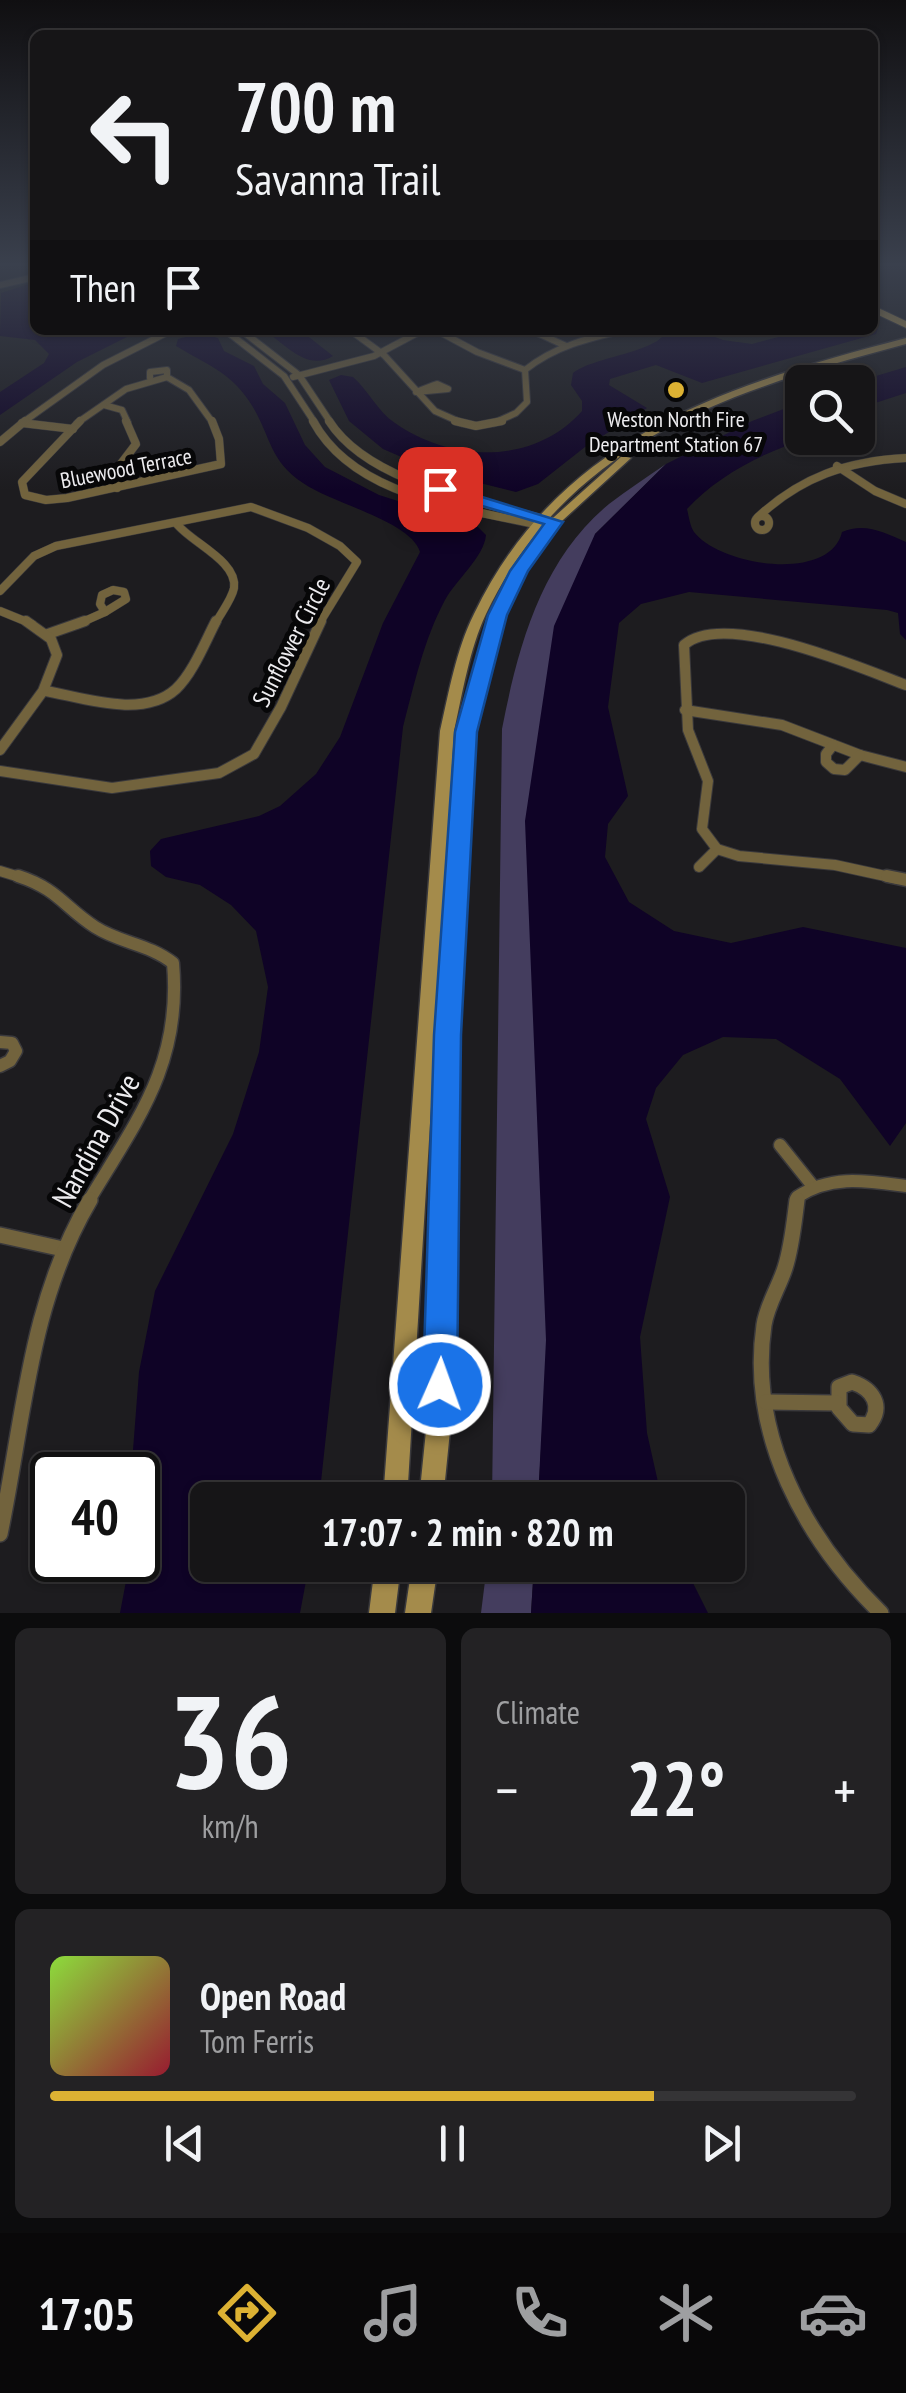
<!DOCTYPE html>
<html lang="en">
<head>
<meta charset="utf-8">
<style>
	:root { --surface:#161517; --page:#232224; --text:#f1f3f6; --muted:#9e9fa1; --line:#353436; --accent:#ddb233 }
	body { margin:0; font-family:"PT Sans Narrow",sans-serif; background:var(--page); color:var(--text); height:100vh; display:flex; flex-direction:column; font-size:38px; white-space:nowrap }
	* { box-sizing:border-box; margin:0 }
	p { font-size:32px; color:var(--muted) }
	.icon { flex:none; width:55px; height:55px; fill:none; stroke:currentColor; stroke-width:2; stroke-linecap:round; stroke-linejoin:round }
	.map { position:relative; height:1613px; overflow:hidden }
	.details { display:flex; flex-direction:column; gap:15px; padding:15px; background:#0c0c0d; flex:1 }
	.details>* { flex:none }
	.guide { position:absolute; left:30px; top:30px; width:848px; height:305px; border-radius:15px; box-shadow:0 2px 8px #0004,0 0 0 2px var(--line); background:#161517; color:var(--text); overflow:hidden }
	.fabs { position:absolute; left:785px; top:365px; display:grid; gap:20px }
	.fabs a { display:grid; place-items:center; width:90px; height:90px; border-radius:15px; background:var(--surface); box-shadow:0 2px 8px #0004,0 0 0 2px var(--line); font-size:50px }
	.speed { position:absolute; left:30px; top:1452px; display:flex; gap:20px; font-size:50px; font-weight:700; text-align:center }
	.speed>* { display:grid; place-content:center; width:130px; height:130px; border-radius:50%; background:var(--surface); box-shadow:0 2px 8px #0004,0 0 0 2px var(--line); line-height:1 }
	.speed .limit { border:5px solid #111; border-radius:15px; background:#fff; color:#111 }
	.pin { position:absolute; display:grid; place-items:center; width:85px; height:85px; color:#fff; margin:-42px; border-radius:20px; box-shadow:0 5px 15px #0006 }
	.me { position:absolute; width:110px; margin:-55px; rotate:2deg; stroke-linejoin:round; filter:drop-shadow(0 0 8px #0008) }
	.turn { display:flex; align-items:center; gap:35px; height:210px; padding:0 40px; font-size:45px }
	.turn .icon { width:130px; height:130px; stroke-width:2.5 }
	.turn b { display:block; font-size:70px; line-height:85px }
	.then { display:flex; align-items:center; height:95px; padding:0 40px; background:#0003; gap:20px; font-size:38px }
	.big { font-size:75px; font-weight:700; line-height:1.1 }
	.details .tile { flex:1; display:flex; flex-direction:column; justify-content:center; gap:15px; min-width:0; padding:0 35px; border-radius:15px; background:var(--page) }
	.details .dial { align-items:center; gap:0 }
	.dial b { font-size:130px; line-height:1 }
	.song { display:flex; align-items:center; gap:30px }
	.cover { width:120px; height:120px; border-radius:15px; background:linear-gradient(135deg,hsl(90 70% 55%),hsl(350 70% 35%)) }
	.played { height:10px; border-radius:5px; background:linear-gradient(90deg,var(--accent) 75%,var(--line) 75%) }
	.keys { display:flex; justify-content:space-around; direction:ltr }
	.heat { display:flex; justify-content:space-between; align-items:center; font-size:55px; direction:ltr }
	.details .tiles { flex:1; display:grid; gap:15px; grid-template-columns:1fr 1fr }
	.tile:last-child { grid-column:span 2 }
	.trip { position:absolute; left:190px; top:1482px; width:555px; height:100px; border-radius:15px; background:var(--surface); box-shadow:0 2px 8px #0004,0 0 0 2px var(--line); font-weight:700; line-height:100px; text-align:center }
	.dock { display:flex; height:160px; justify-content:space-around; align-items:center; background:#090809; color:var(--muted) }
	.dock .icon { width:70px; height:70px }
	.dock .current { color:var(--accent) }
	.dock b { font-size:45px; color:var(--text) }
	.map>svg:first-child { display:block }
</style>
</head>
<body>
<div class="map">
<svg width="906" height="1613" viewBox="0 0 906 1613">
	<rect width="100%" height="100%" fill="#1d1c1f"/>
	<g fill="#443d5e">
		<path d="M 666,464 L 595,534 L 538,1500 L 492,1500 L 502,729 C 518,647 541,560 609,504 C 627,490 647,477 666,464 Z"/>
		<path d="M 487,1565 L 534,1565 L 531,1613 L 481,1613 Z"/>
	</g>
	<g fill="#0f0326">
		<path d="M 35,282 L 35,330 L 141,330 L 77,362 L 0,415 L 0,392 L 44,363 L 49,354 L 35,340 L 0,336 L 1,293 Z"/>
		<path d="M 873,325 L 878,329 L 876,334 L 702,383 L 656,365 L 610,379 L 609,385 L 647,408 L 585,447 L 538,484 L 516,492 L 436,472 L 383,449 L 349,421 L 329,380 L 341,375 L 353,377 C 369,391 377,411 395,423 C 452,463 534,465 582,411 L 582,401 L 571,385 L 573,373 C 595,356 661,352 666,330 L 697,330 L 723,340 L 752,344 L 805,330 L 872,330 Z"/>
		<path d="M 264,330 L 300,330 L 333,356 C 307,372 285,344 264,330 Z"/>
		<path d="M 200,333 L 218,338 L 224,351 L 254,366 L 263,384 L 285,403 L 305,445 L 325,467 L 379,495 L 477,526 L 486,535 C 484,557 456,580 445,600 C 424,639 414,685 403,727 L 319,1500 L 208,1500 L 208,1565 L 309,1565 L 300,1613 L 120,1613 L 130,1560 L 138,1560 L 138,1475 L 132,1475 L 132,1463 L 139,1372 L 155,1291 L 233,1134 L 259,1052 L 268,987 L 256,931 L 231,905 L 200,885 L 166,877 L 151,866 L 150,851 L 161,839 L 259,816 L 280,806 L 316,774 L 340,737 L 383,623 L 420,552 C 411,521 333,504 303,483 C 267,459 271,433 249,401 C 230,372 204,363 176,346 L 178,339 Z"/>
		<path d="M 906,367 L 906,393 L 869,405 L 865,425 L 858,429 L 856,382 Z"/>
		<path d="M 802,402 L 802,438 L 811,438 C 767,450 718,475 687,509 C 689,517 690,526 694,532 C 720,566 830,583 842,532 C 865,522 885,533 906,542 L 906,640 L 900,634 L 898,613 L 887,610 L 689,592 L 641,604 L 619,623 L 608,707 L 628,796 L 608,824 L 605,857 L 629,902 L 674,931 L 731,943 L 803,927 L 906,948 L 906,1123 L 890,1146 L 840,1079 L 776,1039 L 723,1037 L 683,1055 L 656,1088 L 646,1119 L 670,1197 L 640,1337 L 647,1433 L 662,1500 L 538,1500 L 546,1340 L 525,821 L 554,626 L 595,534 L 666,464 L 752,421 Z"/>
		<path d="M 534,1565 L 684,1565 L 708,1613 L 531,1613 Z"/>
	</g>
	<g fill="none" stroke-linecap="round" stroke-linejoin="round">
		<g stroke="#3a393c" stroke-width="8">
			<g id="street-far4">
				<path d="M 0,285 L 35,277"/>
				<path d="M 225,330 L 284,376 L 315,423"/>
				<path d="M 241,330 L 299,375 L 331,423"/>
				<path d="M 350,330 L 384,355 L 435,411 L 462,423"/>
				<path d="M 436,330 L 477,352 L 525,370"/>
				<path d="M 531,330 L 566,346"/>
				<path d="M 293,377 L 374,356 L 423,330"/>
				<path d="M 150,378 L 150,372 L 167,370 L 167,377"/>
				<path d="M 437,384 L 448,389 L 416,392 L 434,385 Z"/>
				<path d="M 104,405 L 122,410 L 128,423"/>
				<path d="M 22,423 L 103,365 L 172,330"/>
				<path d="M 77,423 L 126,389 L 167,377 L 189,390 L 213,423"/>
				<path d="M 494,423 L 516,413 L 527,402 L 525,370 C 555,346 589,338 625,330"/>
			</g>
		</g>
		<g stroke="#3a393c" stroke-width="9">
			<g id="street-far3">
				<path d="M 80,421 L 22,482 L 25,495 L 46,500 L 67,498 L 221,464 L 219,439 L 212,421"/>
				<path d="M 313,421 C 356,500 469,508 547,527"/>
				<path d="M 329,421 C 370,485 485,502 555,522"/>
				<path d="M 455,421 L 476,426 L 502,421"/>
				<path d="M 22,423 L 73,429"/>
				<path d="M 0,442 L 25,421"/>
				<path d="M 837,466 L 875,491 L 906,504"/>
				<path d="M 117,488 L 117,469 L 136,444 L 126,421"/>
				<circle cx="762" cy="523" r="7"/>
				<path d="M 758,517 C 801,477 847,461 906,458"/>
				<path d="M 176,523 C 190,542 238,561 234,588 C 232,599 221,613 215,624"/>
				<path d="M 113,590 L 124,592 L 126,599 L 105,612 L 100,604 L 102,595 Z"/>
				<path d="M 0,591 L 34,556 L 56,546 L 251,507 L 308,528 L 340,546 L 357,562 L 319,624"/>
				<path d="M 0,611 L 32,624"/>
				<path d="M 78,624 L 105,612"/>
			</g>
		</g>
		<g stroke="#3a393c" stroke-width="12">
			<g id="street-far2">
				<path d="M 48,634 L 85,621"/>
				<path d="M 46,691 C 84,698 143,719 176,689 C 193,673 205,642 216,621"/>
				<path d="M 685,710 L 782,725 L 860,755 L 906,767"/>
				<path d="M 833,745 L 826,754 L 826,762 L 834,769 L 845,770 L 860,755"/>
				<path d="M 0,750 L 43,691 L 57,655 L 51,639 L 26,621"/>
				<path d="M 0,771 L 112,788 L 219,773 L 254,754 L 281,707 L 321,621"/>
				<path d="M 699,867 L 717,849"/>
				<path d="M 0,871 L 26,879"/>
				<path d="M 899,879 L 835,865 L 739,856 L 717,849 L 702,829 L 708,781 L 688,730 L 684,645 C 724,609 861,668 906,685"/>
			</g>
		</g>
		<g stroke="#3a393c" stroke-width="15">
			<g id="street-far1">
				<path d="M 18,876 C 58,889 64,907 95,927 C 120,943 149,944 173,963 C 182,1064 137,1120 88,1202"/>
				<path d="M 887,876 L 906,880"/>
				<path d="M 0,1042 L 12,1043 L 16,1051 L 10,1061 L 0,1066"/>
				<path d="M 780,1145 L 812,1185"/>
				<path d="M 796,1202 L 797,1197 C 831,1174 868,1181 906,1186"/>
			</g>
		</g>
		<g stroke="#3a393c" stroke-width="18">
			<g id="street">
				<path d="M 797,1200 C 794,1223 792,1246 785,1268 C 779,1287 767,1305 764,1325 C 748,1435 805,1539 881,1613"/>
				<path d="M 0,1235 L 63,1249"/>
				<path d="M 852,1382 C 873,1389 884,1406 869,1425 L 853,1424 L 839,1408 L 839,1387 Z"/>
				<path d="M 766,1402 L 836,1403"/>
				<path d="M 0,1534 C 24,1419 29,1303 90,1200"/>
			</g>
		</g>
		<g stroke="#3a393c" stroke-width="3">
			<g id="secondary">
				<path d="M 906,338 L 906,344 C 733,390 569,439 486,614 C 469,650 463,692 454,731 L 407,1500 L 383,1500 L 440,731 C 449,692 456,650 474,614 C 560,435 728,385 906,338 Z"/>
				<path d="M 622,456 L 631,458 L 552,530 L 525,571 L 495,641 L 473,732 L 456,1035 L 451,1421 L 443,1500 L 419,1500 L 427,1421 L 438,1035 L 459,732 L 483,641 L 513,571 L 544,526 Z"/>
				<path d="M 375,1565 L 401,1565 L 395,1613 L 369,1613 Z"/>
				<path d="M 412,1565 L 438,1565 L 431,1613 L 405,1613 Z"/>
			</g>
		</g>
		<g stroke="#3a393c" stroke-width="2">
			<path id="primary" d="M 872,305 L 906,321 L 906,328 L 872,312 Z"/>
		</g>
		<use href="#street-far4" stroke="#72633d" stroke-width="6"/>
		<use href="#street-far3" stroke="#72633d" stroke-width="8"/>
		<use href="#street-far2" stroke="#72633d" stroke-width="10"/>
		<use href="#street-far1" stroke="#72633d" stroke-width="12"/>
		<use href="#street" stroke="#72633d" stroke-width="15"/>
		<use href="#secondary" fill="#a48b4b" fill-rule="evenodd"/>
		<use href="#primary" fill="#caaa56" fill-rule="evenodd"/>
	</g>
	<linearGradient id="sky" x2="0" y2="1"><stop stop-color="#100f11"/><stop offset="0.54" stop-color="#3a404d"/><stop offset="1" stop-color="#3a404d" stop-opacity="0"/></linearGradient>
	<rect width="906" height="490" fill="url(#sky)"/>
	<path fill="#1a73e8" stroke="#114b97" stroke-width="2.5" d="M 440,484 L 563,522 L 528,571 L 507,615 L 477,732 L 461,1035 L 457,1385 L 452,1397 L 440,1402 L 428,1397 L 423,1385 L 434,1035 L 455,732 L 488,615 L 510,571 L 544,524 L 434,492 L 431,489 Z"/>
	<circle fill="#ddb233" stroke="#070708" stroke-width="4" cx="676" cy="390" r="10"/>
	<g text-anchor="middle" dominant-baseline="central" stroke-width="10" stroke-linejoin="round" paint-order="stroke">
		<g font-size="22" fill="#edecef" stroke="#070708">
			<text x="676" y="419">Weston North Fire<tspan x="676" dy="25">Department Station 67</tspan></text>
		</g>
		<g font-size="22" fill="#edecef" stroke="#070708">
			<text transform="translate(126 468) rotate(-11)">Bluewood Terrace</text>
		</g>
		<g font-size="25" fill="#edecef" stroke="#070708">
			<text transform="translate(291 642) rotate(-63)">Sunflower Circle</text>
		</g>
		<g font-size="30" fill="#edecef" stroke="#070708">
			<text transform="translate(95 1140) rotate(-61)">Nandina Drive</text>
		</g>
	</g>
</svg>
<div class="fabs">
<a><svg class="icon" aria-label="search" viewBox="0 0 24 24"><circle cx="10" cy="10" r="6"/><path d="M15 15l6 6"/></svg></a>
</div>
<div class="speed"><div class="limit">40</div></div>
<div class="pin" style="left:440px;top:489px;background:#d93025"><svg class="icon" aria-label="arrive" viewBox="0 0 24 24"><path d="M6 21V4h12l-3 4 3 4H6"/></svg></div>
<svg class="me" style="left:440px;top:1385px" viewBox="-20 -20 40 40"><circle r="17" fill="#1a73e8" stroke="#fff" stroke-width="3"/><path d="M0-11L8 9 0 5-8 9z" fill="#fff"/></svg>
<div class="trip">17:07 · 2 min · 820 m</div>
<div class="guide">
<div class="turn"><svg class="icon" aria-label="left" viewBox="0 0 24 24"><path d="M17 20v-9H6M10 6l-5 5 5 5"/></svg><div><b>700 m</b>Savanna Trail</div></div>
<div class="then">Then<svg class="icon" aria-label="arrive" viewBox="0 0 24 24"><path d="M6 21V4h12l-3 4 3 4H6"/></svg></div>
</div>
</div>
<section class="details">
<div class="tiles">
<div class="tile dial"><b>36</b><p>km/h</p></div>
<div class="tile"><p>Climate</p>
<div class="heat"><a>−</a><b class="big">22°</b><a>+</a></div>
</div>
<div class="tile">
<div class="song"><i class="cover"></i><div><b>Open Road</b><p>Tom Ferris</p></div></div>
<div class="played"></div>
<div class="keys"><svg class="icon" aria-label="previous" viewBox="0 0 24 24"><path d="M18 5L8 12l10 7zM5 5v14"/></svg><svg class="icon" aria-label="pause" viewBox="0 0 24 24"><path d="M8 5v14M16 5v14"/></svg><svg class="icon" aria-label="next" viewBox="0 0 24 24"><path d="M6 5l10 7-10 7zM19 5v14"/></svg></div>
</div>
</div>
</section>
<nav class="dock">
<b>17:05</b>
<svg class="icon current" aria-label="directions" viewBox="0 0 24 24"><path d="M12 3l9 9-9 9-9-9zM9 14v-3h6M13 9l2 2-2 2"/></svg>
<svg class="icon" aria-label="music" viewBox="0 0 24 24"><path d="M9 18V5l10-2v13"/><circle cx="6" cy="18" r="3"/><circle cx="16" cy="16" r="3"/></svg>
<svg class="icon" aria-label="phone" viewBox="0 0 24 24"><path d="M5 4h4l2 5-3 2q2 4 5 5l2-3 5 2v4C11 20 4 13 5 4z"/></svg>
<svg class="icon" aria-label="climate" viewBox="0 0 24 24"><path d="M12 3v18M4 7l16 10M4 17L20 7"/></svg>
<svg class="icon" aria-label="car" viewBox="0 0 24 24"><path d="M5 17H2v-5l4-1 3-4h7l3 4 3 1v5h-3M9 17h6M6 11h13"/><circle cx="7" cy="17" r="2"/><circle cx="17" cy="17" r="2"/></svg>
</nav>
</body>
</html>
